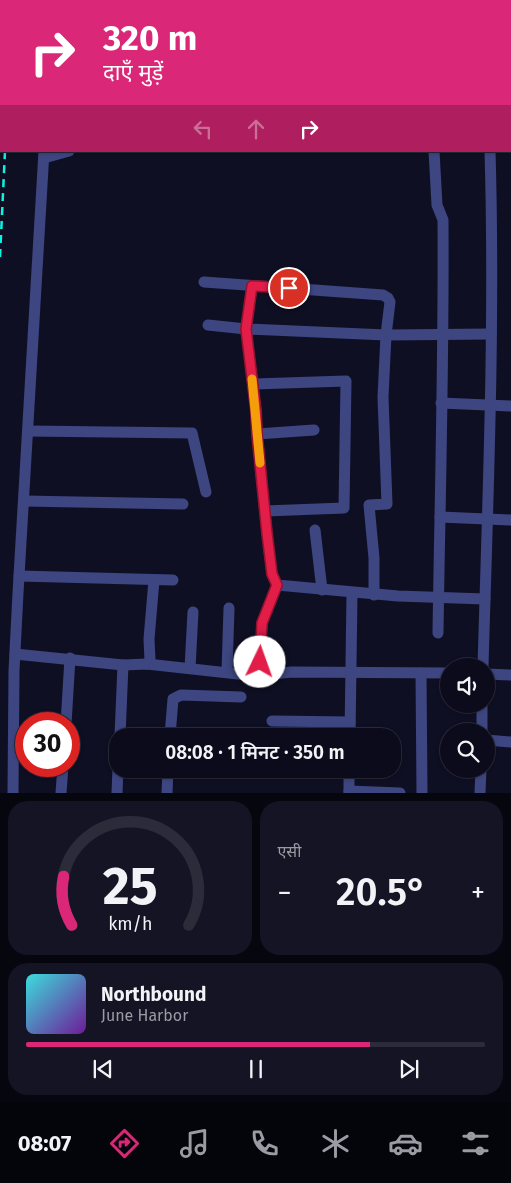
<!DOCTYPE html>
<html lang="hi">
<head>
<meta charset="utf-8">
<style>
	:root { --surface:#0b0b1b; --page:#141424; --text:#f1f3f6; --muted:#9a9ba3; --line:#2b2b3a; --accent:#db2777 }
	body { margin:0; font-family:"Fira Sans","Noto Sans Devanagari",sans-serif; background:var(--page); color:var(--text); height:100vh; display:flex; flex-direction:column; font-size:19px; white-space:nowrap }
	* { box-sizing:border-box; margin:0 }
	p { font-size:16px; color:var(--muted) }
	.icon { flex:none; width:28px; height:28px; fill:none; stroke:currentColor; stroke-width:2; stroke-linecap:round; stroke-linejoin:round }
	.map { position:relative; height:793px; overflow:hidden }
	.side { display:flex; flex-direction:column; gap:8px; padding:8px; background:#06060f; flex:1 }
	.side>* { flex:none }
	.guide { position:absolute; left:0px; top:0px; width:511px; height:152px; box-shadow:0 1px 4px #0004,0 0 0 1px var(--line); background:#db2777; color:#fff; overflow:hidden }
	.controls { position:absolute; left:440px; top:658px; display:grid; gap:10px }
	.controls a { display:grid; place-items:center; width:55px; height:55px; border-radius:50%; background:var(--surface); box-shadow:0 1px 4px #0004,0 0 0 1px var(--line); font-size:25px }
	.speed { position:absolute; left:15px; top:712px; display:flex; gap:10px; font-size:25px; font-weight:700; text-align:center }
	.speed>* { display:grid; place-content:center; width:65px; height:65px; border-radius:50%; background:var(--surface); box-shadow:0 1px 4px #0004,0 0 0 1px var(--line); line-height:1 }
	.speed .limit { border:8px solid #d22; background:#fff; color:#111 }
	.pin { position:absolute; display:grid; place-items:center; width:42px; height:42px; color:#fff; margin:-21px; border:2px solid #fff; border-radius:50%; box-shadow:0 1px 5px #0007 }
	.me { position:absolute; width:55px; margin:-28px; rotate:3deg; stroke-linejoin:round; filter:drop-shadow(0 0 4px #0008) }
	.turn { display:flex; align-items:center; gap:18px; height:105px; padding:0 20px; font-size:22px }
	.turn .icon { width:65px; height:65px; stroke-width:2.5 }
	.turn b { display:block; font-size:35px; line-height:42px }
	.lanes { display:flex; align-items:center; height:48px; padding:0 20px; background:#0003; justify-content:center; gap:25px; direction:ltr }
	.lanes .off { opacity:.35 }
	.big { font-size:38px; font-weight:600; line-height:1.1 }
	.side .card { flex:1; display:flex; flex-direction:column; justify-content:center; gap:8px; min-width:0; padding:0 18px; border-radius:20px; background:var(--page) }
	.side .dial { align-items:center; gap:0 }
	.dial svg { height:130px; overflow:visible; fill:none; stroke:var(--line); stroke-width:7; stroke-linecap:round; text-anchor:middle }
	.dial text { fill:var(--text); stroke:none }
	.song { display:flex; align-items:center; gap:15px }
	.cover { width:60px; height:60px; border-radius:8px; background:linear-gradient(135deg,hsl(180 70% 55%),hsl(280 70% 35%)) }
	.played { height:5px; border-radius:2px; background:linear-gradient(90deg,var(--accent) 75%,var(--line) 75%) }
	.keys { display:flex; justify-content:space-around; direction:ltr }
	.heat { display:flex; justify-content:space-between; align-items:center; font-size:28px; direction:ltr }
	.side .tiles { flex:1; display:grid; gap:8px; grid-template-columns:1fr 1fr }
	.card:last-child { grid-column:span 2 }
	.trip { position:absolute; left:109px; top:728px; width:292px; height:50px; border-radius:20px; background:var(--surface); box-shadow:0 1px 4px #0004,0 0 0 1px var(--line); font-weight:600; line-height:50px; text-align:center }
	.dock { display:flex; height:80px; justify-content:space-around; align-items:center; background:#04040b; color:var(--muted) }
	.dock .icon { width:35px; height:35px }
	.dock .current { color:var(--accent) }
	.dock b { font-size:22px; color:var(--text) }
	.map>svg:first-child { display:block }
</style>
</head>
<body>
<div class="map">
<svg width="511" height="793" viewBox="0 0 511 793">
	<rect width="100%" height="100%" fill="#0f0f24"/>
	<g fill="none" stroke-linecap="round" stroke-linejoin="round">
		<g stroke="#3d4681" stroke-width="11">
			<path d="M 50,0 L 50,1"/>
			<path d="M 322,0 L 322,1"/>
			<path d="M 372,0 L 372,1"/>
			<path d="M 415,0 L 416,1"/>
			<path d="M 482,0 L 482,1"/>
			<path d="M 111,1 L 122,0"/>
			<path d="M 510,10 L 511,10"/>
			<path d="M 434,151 L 437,205 L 443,220 C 444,358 440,495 438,633"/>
			<path d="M 44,158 L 69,151"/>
			<path d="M 204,282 L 383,295 L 388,298 L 390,302 L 386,335 L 383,397 L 387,504 L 369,505 L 374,558 L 374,595"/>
			<path d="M 252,286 L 246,329 L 256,411 L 257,434 L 267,533 L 272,574 L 277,585 L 398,596 L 485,599"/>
			<path d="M 208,325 L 246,329 L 386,335 L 491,334"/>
			<path d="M 253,384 L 346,381 L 344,508 L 265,511"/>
			<path d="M 441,403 L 511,406"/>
			<path d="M 28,431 L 192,433 L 206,492"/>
			<path d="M 257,434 L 314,430"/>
			<path d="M 24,501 L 183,504"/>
			<path d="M 440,517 L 511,520"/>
			<path d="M 315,530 L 322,590"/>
			<path d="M 19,576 L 173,580"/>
			<path d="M 277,585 L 262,623 L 260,662 L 266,672 L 274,674 L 291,672 L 449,673"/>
			<path d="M 15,654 L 123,665 L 147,664 L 256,676 L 266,672"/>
			<path d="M 147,664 L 150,660 L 149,639 L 154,580"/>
			<path d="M 483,666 C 488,495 495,323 490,151"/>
			<path d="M 190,668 L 193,612"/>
			<path d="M 227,672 L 229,608"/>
			<path d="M 421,673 L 422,793"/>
			<path d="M 486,674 L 511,675"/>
			<path d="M 272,721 L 350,722"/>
			<path d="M 66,724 L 70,658"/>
			<path d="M 482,731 L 482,704"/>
			<path d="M 120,736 L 123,665"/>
			<path d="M 170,736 L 173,699 L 181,695 L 241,697"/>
			<path d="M 350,736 L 352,593"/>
			<path d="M 486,740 L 511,742"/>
			<path d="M 349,791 L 400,793"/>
			<path d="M 13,793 L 14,671 L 18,593 L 44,151"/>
			<path d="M 61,793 L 63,766"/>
			<path d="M 117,793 L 118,769"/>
			<path d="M 167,793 L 168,769"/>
			<path d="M 349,793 L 349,769"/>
			<path d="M 480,793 L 481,769"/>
		</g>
		<g stroke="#0bf3e2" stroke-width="2.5" stroke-dasharray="8 6" stroke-linecap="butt">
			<path d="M 7,0 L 7,1"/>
			<path d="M 0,257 L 5,151"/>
		</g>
	</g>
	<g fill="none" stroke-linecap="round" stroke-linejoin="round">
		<g stroke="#92132f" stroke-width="12">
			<path id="route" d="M 260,662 L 262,623 L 277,585 L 272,574 L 267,533 L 257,434 L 256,411 L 246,329 L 252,286 L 289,288"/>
		</g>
		<use href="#route" stroke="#e11d48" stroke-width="9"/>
		<path stroke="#f59e0b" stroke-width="9" d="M 252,379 L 260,463"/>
	</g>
</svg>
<div class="controls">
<a><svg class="icon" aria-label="sound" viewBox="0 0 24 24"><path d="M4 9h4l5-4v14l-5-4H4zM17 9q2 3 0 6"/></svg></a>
<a><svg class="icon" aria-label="search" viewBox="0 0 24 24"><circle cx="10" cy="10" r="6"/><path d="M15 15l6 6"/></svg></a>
</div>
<div class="speed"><div class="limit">30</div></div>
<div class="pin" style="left:289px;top:288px;background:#d93025"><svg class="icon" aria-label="arrive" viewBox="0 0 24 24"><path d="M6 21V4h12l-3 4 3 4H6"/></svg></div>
<svg class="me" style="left:260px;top:662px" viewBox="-20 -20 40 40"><circle r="19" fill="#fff"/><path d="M0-13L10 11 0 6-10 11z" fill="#e11d48"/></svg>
<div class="trip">08:08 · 1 मिनट · 350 m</div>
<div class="guide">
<div class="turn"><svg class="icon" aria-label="right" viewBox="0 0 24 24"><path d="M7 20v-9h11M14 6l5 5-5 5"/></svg><div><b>320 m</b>दाएँ मुड़ें</div></div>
<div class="lanes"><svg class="icon off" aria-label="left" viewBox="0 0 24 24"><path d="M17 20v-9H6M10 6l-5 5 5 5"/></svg><svg class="icon off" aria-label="ahead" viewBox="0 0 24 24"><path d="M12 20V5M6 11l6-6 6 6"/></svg><svg class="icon" aria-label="right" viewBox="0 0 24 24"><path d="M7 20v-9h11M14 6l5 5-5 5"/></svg></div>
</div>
</div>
<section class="side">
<div class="tiles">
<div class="card dial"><svg viewBox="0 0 100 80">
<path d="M14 69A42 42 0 1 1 86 69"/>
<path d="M14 69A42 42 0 0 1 9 39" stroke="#db2777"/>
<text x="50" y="56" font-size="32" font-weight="700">25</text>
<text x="50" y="72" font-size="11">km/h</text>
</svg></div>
<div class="card"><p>एसी</p>
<div class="heat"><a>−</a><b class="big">20.5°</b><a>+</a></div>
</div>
<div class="card">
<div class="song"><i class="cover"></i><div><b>Northbound</b><p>June Harbor</p></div></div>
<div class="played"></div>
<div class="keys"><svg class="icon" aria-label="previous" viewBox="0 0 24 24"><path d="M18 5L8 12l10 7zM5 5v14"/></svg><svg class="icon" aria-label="pause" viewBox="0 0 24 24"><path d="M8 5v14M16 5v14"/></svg><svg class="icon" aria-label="next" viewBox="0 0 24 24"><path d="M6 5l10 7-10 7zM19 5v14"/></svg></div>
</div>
</div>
</section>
<nav class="dock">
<b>08:07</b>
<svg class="icon current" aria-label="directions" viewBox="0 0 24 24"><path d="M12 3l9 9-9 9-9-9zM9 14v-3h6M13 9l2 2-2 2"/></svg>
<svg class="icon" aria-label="music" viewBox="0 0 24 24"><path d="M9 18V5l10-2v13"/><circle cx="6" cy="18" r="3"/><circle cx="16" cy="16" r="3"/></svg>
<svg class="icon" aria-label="phone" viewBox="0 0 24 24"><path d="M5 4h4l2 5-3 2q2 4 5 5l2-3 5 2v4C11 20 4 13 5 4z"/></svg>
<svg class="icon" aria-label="climate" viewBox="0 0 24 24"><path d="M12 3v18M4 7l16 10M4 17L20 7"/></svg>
<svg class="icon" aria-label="car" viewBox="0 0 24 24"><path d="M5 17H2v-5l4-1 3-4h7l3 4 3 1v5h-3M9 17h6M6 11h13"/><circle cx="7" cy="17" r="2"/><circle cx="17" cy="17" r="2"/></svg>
<svg class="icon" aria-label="filters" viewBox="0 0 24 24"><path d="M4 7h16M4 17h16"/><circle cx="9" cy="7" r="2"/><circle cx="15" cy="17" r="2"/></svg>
</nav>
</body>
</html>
